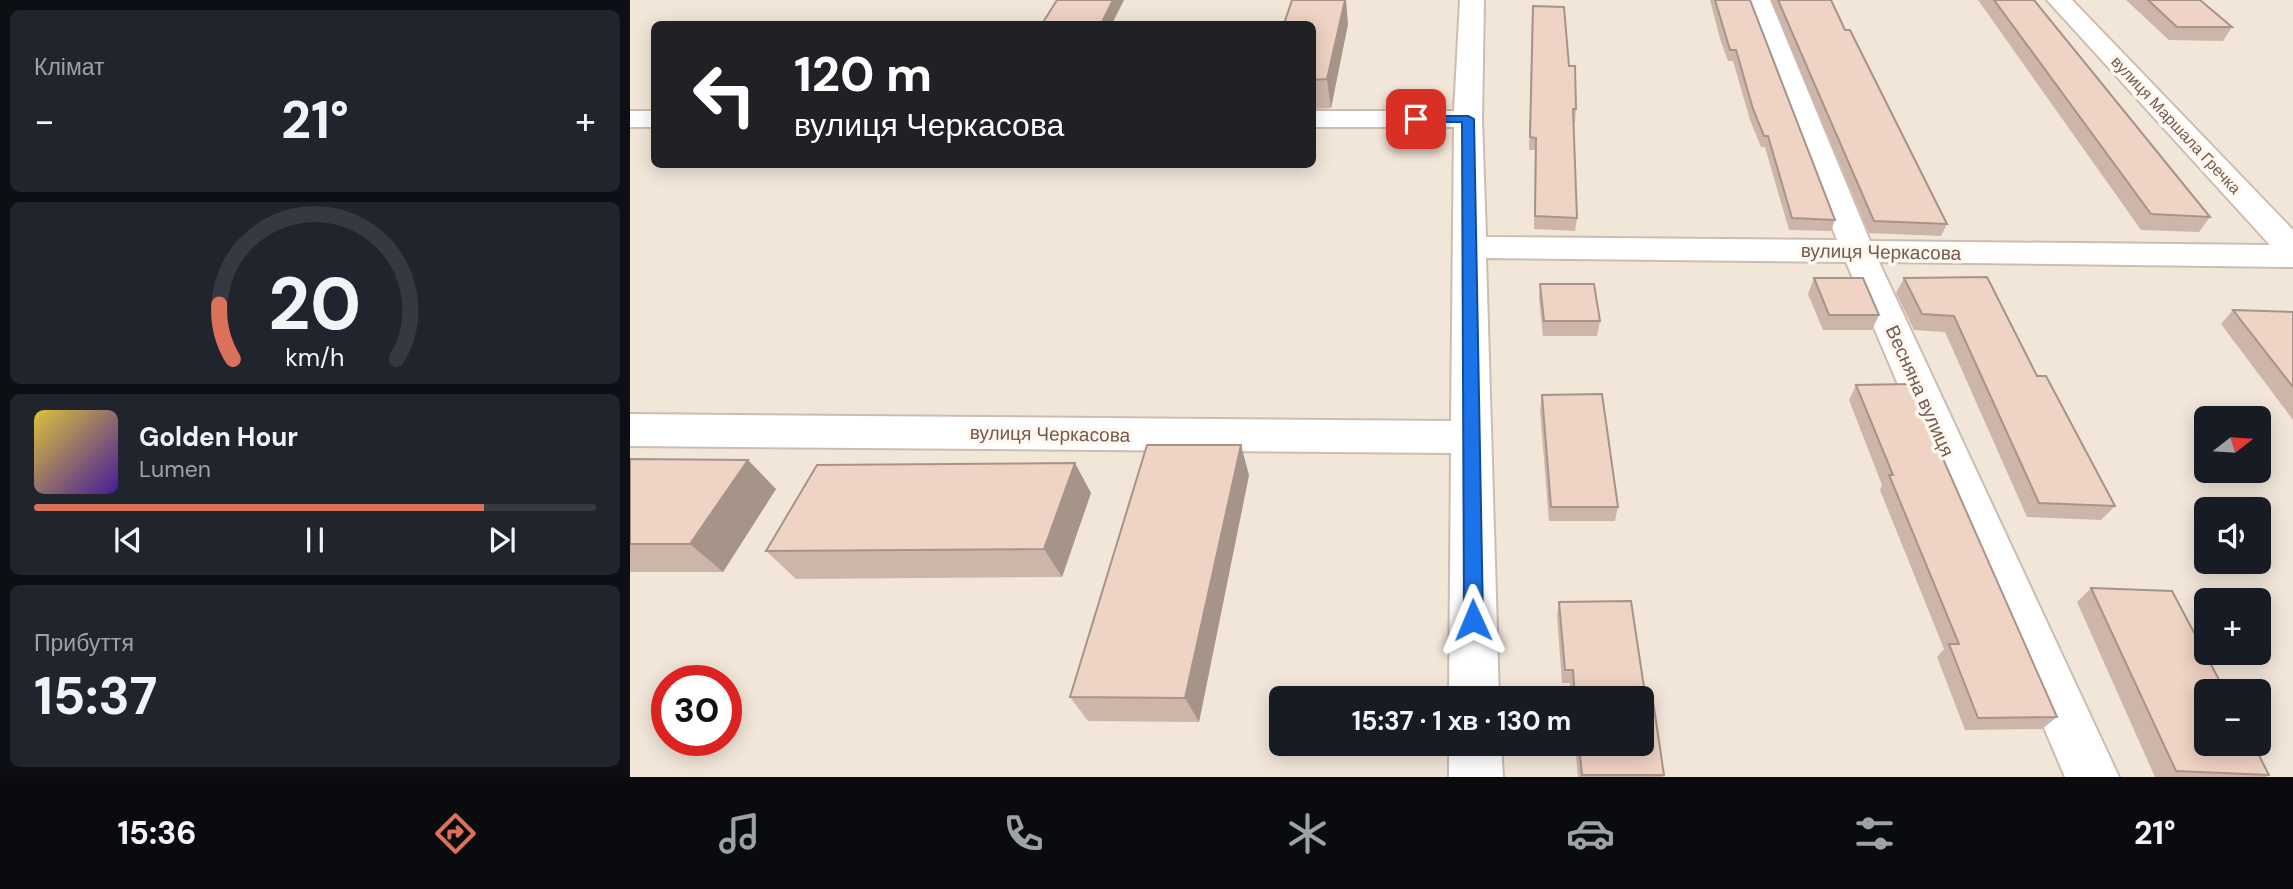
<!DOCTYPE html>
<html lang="uk">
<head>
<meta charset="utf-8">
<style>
	:root { --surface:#171b24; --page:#20242c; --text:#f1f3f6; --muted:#9ea1a6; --line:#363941; --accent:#db715a }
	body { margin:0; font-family:"DM Sans",sans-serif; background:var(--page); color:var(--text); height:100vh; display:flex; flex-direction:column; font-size:26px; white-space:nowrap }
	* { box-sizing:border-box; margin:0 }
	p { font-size:23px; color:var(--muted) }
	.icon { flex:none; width:38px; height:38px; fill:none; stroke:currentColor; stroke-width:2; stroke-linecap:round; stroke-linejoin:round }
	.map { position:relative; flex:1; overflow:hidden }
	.panel { display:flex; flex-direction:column; gap:10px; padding:10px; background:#0d0f14; width:630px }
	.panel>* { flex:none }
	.top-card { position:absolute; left:21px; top:21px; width:665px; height:147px; border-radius:10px; box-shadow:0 4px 18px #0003; background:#202124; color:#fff; overflow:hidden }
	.needle { width:46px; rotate:73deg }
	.buttons { position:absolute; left:1564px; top:406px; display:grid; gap:14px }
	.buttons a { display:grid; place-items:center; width:77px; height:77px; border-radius:10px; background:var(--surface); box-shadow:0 4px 18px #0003; font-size:35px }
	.speed { position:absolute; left:21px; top:665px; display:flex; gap:14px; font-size:35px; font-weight:700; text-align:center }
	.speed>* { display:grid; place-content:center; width:91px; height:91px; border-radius:50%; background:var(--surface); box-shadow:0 4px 18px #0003; line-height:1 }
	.speed .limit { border:10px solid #d22; background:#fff; color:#111 }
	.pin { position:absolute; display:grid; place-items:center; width:60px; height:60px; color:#fff; margin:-30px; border-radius:14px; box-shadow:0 4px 10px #0006 }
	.me { position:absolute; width:77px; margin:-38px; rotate:359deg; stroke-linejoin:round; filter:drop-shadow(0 0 5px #0008) }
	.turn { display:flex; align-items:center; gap:24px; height:147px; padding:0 28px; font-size:32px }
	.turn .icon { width:91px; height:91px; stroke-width:2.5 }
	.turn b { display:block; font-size:49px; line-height:60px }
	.big { font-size:52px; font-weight:700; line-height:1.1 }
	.panel .card { flex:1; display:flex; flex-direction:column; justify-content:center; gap:10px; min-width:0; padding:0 24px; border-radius:10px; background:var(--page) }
	.panel .dial { align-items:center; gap:0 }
	.dial svg { height:182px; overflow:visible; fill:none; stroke:var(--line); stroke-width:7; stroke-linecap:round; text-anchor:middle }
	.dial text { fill:var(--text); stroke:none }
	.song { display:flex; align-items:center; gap:21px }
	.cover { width:84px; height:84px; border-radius:10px; background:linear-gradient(135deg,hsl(50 70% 55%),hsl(260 70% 35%)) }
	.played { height:7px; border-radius:4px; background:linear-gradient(90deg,var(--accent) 80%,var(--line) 80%) }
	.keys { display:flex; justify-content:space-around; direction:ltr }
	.heat { display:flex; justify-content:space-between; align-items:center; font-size:38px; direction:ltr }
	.trip { position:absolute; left:639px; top:686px; width:385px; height:70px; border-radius:10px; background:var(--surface); box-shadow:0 4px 18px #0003; font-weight:700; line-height:70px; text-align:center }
	.menu { display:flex; height:112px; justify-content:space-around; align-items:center; background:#090b0e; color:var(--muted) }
	.menu .icon { width:49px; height:49px }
	.menu .active { color:var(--accent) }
	.menu b { font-size:32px; color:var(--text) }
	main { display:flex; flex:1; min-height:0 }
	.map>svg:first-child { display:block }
</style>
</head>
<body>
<main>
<section class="panel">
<div class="card"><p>Клімат</p>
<div class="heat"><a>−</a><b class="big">21°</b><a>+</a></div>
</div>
<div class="card dial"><svg viewBox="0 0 100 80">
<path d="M14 69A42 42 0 1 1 86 69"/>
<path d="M14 69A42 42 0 0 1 8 45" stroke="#db715a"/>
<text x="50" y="56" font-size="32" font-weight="700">20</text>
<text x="50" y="72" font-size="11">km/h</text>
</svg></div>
<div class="card">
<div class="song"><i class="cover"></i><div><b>Golden Hour</b><p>Lumen</p></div></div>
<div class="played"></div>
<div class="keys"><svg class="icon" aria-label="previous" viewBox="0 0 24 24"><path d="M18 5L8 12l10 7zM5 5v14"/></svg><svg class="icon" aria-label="pause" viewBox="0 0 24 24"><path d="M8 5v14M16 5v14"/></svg><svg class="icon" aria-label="next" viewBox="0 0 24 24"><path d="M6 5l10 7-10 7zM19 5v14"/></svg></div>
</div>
<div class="card"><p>Прибуття</p><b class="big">15:37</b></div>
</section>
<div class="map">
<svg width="1663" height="777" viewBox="0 0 1663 777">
	<rect width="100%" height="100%" fill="#fbf4eb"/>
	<path fill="#f2e6d9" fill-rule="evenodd" d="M 0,0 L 1663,0 L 1663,777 L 0,777 ZM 24,24 L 682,24 L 682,164 L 24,164 ZM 1577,418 L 1629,418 L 1629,471 L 1577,471 ZM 1577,509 L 1629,509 L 1629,562 L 1577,562 ZM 1577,600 L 1629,600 L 1629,653 L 1577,653 ZM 37,681 L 96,681 L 96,740 L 37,740 ZM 1577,691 L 1629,691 L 1629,744 L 1577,744 ZM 651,698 L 1012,698 L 1012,744 L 651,744 Z"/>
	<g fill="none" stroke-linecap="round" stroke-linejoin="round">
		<g stroke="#cdbcb1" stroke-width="4">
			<g id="minor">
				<path d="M 830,0 L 854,0 L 852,119 L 856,237 L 1207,240 L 1116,0 L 1140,0 L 1240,241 L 1640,245 L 1417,0 L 1442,0 L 1663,230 L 1663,267 L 1249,262 L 1489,777 L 1435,777 L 1216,262 L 856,258 L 869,698 L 819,698 L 821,453 L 0,446 L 0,414 L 821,421 L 824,127 L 682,127 L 682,111 L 824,111 Z"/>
				<rect x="0" y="111" width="24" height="16"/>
				<path d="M 819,744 L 871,744 L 873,777 L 819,777 Z"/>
			</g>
		</g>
		<use href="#minor" fill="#fff" fill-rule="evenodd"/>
	</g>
	<g fill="#ceb5a9">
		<path d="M 1080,0 L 1120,0 L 1205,220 L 1201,231 L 1159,230 L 1135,147 L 1131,147 L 1120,120 L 1103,61 L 1098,61 L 1090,39 Z"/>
		<path d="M 1141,0 L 1201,0 L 1215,30 L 1317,224 L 1311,236 L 1239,233 Z"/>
		<path d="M 1348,0 L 1404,0 L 1580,217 L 1569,232 L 1511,230 Z"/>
		<path d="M 1496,0 L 1570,0 L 1602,27 L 1593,41 L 1539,40 Z"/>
		<path d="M 902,18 L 939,66 L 946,109 L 945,122 L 944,122 L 947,218 L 945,231 L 904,229 L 905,150 L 899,150 Z"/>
		<path d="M 682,24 L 718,24 L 701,108 L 682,109 Z"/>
		<path d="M 1184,278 L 1249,315 L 1242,330 L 1193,330 L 1178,294 Z"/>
		<path d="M 1274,278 L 1407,376 L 1485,506 L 1471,520 L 1397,517 L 1315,332 L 1284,330 L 1266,293 Z"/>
		<path d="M 910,284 L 970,321 L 967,336 L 913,336 L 909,299 Z"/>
		<path d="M 1603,310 L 1663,312 L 1663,420 L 1591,324 Z"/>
		<path d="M 1226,385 L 1427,717 L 1412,729 L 1335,730 L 1307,657 L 1314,649 L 1250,490 L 1252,485 L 1219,400 Z"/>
		<path d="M 912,395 L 988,507 L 985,521 L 919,521 L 910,410 Z"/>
		<path d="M 0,459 L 146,489 L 93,572 L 0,572 Z"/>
		<path d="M 619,475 L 569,722 L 458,721 L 440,697 Z"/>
		<path d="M 461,493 L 432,577 L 166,579 L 136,551 Z"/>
		<path d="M 1461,588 L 1639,775 L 1636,777 L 1525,777 L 1447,602 Z"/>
		<path d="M 929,602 L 1015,694 L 1034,775 L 1033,777 L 948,777 L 945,744 L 1012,744 L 1012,698 L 941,698 L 940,683 L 932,683 L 927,615 Z"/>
	</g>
	<g fill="#a79489">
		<path d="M 483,0 L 494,0 L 482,24 L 471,24 Z"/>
		<path d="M 715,0 L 716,0 L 718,24 L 701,108 L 697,79 Z"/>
		<path d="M 611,445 L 619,475 L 569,722 L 555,698 Z"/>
		<path d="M 118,460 L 146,489 L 93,572 L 60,544 Z"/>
		<path d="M 445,463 L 461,493 L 432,577 L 414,549 Z"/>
	</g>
	<g fill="#efd3c4" stroke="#a79489" stroke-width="2">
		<path d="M 427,0 L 483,0 L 471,24 L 412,24 Z"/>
		<path d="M 662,0 L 715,0 L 697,79 L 682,80 L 682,24 L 654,24 Z"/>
		<path d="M 1085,0 L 1120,0 L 1205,220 L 1162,218 L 1138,136 L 1134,136 L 1123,109 L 1106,50 L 1100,50 Z"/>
		<path d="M 1148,0 L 1201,0 L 1215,30 L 1220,30 L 1317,224 L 1244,221 Z"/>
		<path d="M 1364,0 L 1404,0 L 1580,217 L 1521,214 Z"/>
		<path d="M 1518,0 L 1570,0 L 1602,27 L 1547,27 Z"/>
		<path d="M 903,6 L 934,7 L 939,66 L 945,66 L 946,109 L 943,109 L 947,218 L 905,216 L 906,138 L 900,137 Z"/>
		<path d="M 1357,277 L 1407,376 L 1416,376 L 1485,506 L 1409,503 L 1324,316 L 1292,314 L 1274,278 Z"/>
		<path d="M 1184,278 L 1233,278 L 1249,315 L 1199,315 Z"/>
		<path d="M 910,284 L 964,284 L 970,321 L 914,321 Z"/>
		<path d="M 1603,310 L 1663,312 L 1663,387 Z"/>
		<path d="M 1280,384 L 1427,717 L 1348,718 L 1319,644 L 1329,644 L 1259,475 L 1263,475 L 1226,385 Z"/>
		<path d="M 972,394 L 988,507 L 921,507 L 912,395 Z"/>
		<path d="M 517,445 L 611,445 L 555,698 L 440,697 Z"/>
		<path d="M 0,459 L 118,460 L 60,544 L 0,544 Z"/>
		<path d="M 445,463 L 414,549 L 136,551 L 187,465 Z"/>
		<path d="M 1461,588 L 1542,591 L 1595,691 L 1577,691 L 1577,744 L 1623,744 L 1639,775 L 1546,771 Z"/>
		<path d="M 1001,601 L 1015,694 L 1022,694 L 1034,775 L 952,775 L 949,744 L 1012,744 L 1012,698 L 945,698 L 943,670 L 935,670 L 929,602 Z"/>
	</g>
	<path fill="#1a73e8" stroke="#114b97" stroke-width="2" d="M 838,116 L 844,119 L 853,620 L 850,626 L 843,629 L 836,626 L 834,620 L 832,122 L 786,122 L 780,119 L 786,116 Z"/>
	<g text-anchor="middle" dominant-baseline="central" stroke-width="7" stroke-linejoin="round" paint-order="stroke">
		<g font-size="16" fill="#755b4f" stroke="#fef8f1">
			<text transform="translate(1546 125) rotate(47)">вулиця Маршала Гречка</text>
		</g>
		<g font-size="19" fill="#755b4f" stroke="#fef8f1">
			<text transform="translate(1251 252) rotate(1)">вулиця Черкасова</text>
			<text transform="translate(1290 391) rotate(66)">Весняна вулиця</text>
			<text transform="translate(420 434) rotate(1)">вулиця Черкасова</text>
		</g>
	</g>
</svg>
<div class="buttons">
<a><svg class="needle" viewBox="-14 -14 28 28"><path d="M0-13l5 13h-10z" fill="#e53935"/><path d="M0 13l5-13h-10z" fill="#9ea1a6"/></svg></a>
<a><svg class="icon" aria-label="sound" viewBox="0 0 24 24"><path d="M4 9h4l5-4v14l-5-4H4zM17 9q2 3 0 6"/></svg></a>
<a>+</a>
<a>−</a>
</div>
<div class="speed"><div class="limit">30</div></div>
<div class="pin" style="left:786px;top:119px;background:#d93025"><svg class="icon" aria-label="arrive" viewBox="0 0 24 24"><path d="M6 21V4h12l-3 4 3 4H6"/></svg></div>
<svg class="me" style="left:843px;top:620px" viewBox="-20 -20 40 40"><path d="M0-17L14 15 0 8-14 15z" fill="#1a73e8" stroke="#fff" stroke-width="4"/></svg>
<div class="trip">15:37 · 1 хв · 130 m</div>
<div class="top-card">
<div class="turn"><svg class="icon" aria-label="left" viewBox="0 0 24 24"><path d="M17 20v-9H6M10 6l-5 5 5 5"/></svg><div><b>120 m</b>вулиця Черкасова</div></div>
</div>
</div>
</main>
<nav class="menu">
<b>15:36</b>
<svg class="icon active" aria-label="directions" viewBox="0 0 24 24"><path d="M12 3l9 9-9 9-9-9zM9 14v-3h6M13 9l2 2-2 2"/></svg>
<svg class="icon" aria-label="music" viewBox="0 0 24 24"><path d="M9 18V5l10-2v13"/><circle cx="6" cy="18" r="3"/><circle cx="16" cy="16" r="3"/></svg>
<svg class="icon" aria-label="phone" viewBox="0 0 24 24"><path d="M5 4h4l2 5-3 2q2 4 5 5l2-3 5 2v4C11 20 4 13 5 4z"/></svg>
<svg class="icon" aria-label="climate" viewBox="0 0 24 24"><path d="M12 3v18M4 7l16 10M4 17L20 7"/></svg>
<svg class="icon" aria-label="car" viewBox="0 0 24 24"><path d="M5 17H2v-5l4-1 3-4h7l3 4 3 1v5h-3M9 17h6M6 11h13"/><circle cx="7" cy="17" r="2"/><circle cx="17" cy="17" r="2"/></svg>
<svg class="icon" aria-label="filters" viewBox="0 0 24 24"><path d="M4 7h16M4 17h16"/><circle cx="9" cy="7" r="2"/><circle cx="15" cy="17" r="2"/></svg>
<b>21°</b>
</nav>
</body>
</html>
